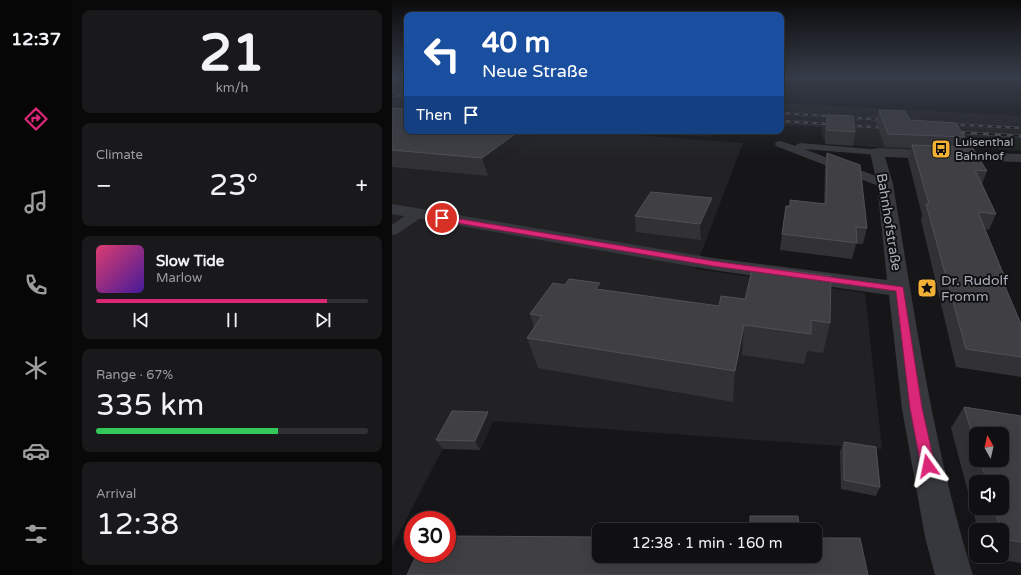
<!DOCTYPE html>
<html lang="en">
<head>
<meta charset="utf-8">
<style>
	:root { --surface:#101012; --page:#19191b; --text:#f1f3f6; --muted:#9c9d9f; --line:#303032; --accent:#db2777 }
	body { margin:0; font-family:"Varela Round",sans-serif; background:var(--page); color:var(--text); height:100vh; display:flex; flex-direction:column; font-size:15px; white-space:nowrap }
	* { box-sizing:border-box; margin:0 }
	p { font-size:13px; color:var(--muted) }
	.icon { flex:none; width:22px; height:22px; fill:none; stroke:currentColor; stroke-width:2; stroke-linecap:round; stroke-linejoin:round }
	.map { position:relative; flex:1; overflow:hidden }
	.sheet { display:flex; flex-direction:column; gap:10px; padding:10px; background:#09090a; width:320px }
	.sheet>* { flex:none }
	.banner { position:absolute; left:12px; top:12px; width:380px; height:122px; border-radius:8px; box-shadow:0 4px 16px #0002,0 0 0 1px var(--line); background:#1a4fa0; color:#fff; overflow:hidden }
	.needle { width:26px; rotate:352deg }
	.buttons { position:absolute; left:577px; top:427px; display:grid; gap:8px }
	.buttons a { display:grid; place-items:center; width:40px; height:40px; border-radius:8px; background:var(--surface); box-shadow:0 4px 16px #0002,0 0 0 1px var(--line); font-size:20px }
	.speed { position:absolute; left:12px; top:511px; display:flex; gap:8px; font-size:20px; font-weight:700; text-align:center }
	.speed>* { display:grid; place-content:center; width:52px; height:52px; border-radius:50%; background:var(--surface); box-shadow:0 4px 16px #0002,0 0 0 1px var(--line); line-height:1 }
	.speed .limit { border:6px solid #d22; background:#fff; color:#111 }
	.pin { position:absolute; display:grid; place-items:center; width:34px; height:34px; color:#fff; margin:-17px; border:2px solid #fff; border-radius:50%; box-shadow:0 1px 4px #0007 }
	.me { position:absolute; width:44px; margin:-22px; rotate:348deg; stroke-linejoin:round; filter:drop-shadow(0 0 3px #0008) }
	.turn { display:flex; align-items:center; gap:14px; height:84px; padding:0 12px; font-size:18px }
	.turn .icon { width:52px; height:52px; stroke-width:2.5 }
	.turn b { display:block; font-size:28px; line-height:34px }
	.then { display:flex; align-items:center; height:38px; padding:0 12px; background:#0003; gap:8px; font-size:15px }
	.big { font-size:30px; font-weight:600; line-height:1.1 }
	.sheet .tile { flex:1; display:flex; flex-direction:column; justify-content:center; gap:6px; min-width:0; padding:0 14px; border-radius:8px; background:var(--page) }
	.sheet .dial { align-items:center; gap:0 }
	.dial b { font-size:52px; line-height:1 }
	.song { display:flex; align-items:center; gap:12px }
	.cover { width:48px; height:48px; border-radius:6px; background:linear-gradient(135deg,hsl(340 70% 55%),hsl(260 70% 35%)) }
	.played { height:4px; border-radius:2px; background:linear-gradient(90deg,var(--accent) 85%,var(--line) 85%) }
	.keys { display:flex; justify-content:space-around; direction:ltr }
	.heat { display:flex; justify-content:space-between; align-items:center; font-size:22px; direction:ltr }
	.charge { height:6px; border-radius:3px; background:linear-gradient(90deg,#34c759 67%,var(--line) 0) }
	.trip { position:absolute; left:200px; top:523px; width:230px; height:40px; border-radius:8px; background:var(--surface); box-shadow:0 4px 16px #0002,0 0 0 1px var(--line); font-weight:600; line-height:40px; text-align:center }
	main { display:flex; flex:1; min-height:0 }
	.menu { display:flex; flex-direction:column; width:72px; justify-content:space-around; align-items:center; background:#060607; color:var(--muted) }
	.menu .icon { width:28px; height:28px }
	.menu .current { color:var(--accent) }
	.menu b { font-size:18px; color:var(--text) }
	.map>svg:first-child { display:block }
</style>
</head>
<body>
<main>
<nav class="menu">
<b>12:37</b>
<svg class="icon current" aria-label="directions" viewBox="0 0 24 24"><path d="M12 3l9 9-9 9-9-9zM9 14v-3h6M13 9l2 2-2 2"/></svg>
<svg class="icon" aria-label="music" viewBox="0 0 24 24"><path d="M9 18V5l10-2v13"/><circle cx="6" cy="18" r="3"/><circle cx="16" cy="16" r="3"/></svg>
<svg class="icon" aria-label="phone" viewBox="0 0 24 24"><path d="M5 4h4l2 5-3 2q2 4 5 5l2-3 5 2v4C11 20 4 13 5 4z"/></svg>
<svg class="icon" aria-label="climate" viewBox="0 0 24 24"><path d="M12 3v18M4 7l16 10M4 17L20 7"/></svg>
<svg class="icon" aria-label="car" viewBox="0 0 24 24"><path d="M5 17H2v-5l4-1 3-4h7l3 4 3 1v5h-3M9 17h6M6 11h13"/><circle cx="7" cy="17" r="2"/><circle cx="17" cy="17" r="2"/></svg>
<svg class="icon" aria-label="filters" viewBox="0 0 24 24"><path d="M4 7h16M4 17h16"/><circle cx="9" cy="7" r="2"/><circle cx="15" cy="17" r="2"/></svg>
</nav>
<section class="sheet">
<div class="tile dial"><b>21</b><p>km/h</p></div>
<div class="tile"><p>Climate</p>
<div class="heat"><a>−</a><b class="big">23°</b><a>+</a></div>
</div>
<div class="tile">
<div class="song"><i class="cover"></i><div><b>Slow Tide</b><p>Marlow</p></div></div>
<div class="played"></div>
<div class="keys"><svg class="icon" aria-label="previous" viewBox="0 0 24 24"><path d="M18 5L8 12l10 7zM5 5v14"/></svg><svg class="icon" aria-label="pause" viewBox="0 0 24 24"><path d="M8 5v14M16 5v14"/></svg><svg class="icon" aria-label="next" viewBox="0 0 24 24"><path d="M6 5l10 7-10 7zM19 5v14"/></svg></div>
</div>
<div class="tile"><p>Range · 67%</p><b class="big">335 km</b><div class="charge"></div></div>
<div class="tile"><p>Arrival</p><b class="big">12:38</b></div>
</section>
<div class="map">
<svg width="629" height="575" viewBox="0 0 629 575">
	<rect width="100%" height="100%" fill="#161618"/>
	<g fill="#222225">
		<path d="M 0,80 L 15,81 L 15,115 L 0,114 Z"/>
		<path d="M 389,103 L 629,116 L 629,140 L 560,136 L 556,150 L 503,149 L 440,143 L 431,139 L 431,136 L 429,135 L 430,127 L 389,125 Z"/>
		<path d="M 0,116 L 15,131 L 193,131 L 351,143 L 303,269 L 473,293 L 490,449 L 101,421 L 65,421 L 0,547 Z"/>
		<path d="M 230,131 L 321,131 L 318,137 Z"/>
	</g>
	<path fill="#1c231d" d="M 593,138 L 629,140 L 629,151 L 601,149 Z"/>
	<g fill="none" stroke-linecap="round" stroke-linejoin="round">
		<g fill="#37383d" fill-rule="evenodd">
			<path d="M 388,141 L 404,146 L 405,144 L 409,143 L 489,150 L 490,152 L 485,155 L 412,149 L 497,181 L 499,184 L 497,187 L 489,187 L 384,146 L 383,144 L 384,142 Z"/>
			<path d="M 25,210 L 30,211 L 32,214 L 30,217 L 5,234 L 0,235 L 0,225 L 20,211 Z"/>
		</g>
		<path fill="#37383d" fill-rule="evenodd" d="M 485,148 L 629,154 L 629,162 L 493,157 L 501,184 C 523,315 541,448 581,575 L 543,575 L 533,537 L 510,409 L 497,295 L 321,270 L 0,214 L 0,204 L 321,258 L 495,280 L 485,184 L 478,152 L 480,149 Z"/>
		<g stroke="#4a4c52" stroke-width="2.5">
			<g id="rail-far1">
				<path d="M 0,95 L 15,96"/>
				<path d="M 389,113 L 495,120"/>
				<path d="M 389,121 L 497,128"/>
				<path d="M 555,124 L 629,128"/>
			</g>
		</g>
		<g stroke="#4a4c52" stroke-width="3">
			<path id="rail" d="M 561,132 L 629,136"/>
		</g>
		<use href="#rail-far1" stroke="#111113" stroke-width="1.5" stroke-dasharray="4.5" stroke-linecap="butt"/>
		<use href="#rail" stroke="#111113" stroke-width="2" stroke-dasharray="6" stroke-linecap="butt"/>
	</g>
	<g fill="#323236" fill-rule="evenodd">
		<path d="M 0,108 L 142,140 L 96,176 L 0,167 Z"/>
		<path d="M 487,110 L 518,120 L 573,137 L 569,147 L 595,171 L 590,184 L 604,214 L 597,230 L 593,229 L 613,278 L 611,282 L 629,324 L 629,377 L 564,367 L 529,220 L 530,215 L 516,159 L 519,148 L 493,147 L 484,122 Z"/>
		<path d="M 435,115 L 463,132 L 461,146 L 433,144 L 433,127 Z"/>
		<path d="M 435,153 L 475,228 L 471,244 L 464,244 L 460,259 L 388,250 L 390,234 L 398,206 L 432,204 L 433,167 Z"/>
		<path d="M 320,198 L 319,214 L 309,240 L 244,232 L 243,216 Z"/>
		<path d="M 208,283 L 209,289 L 438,323 L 431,353 L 415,351 L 412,364 L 350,355 L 341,402 L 146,368 L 135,338 L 142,327 L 138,314 L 173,285 Z"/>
		<path d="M 572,407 L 629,416 L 629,563 L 594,558 L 593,556 L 610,556 L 610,530 L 586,530 L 559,428 ZM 584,434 L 610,460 L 584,460 ZM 584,482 L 610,482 L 610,508 L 584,508 Z"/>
		<path d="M 101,421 L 88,450 L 51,449 L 44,440 Z"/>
		<path d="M 452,442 L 488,487 L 484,496 L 449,489 L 448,451 Z"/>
		<path d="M 358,516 L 408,530 L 356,530 Z"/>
	</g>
	<g fill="#212124">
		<path d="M 127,131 L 140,131 L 142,140 L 96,176 L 90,158 Z"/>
		<path d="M 320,198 L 319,214 L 309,240 L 308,224 Z"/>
		<path d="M 208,283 L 213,313 L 204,289 Z"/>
		<path d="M 352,325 L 350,355 L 341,402 L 343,371 Z"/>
		<path d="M 96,412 L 101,421 L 88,450 L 83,441 Z"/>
	</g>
	<g fill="#3f3f44" stroke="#4f5156">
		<path d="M 0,108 L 15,109 L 15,131 L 127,131 L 90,158 L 0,150 Z"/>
		<path d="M 487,110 L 513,111 L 518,120 L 564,123 L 573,137 L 496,134 Z"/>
		<path d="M 435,115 L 461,116 L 463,132 L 435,130 Z"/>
		<path d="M 520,145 L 580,147 L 595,171 L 583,170 L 604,214 L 586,212 L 613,278 L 609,277 L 629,324 L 629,357 L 574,349 L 534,204 L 537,204 Z"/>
		<path d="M 435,153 L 468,165 L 475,228 L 464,227 L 465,243 L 390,234 L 394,206 L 398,206 L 398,200 L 434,204 Z"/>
		<path d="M 259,192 L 320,198 L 308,224 L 243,216 Z"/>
		<path d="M 361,266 L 439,276 L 438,323 L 419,320 L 419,334 L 352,325 L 343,371 L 135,338 L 150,316 L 138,314 L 161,283 L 173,285 L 177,279 L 208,283 L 204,289 L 327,306 L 329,296 L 353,299 Z"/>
		<path d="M 572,407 L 629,416 L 629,542 L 612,539 L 610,533 L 610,530 L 609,530 L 602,508 L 610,508 L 610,482 L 595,482 L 588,460 L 610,460 L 610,434 L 584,434 L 584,447 Z"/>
		<path d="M 60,411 L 96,412 L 83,441 L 44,440 Z"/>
		<path d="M 452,442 L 484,447 L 488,487 L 452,480 Z"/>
		<path d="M 358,516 L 406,516 L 408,530 L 359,530 Z"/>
		<path d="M 237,525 L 287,526 L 287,530 L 236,530 Z"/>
		<path d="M 55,536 L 207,537 L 207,556 L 423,556 L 423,538 L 468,538 L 476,575 L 15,575 L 25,554 L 55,554 Z"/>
	</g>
	<linearGradient id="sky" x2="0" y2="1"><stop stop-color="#0c0c0d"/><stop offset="0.49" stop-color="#363c48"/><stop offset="1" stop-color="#363c48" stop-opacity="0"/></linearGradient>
	<rect width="629" height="158" fill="url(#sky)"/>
	<path fill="#db2777" stroke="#8e194d" d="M 50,216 L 321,261 L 511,287 L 530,408 L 543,466 L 541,470 L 536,472 L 531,470 L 529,466 L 518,408 L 504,291 L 321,266 L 47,220 L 46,218 Z"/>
	<defs>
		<g id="bus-square" transform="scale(1)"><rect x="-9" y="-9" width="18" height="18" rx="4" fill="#f2b134" stroke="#111113"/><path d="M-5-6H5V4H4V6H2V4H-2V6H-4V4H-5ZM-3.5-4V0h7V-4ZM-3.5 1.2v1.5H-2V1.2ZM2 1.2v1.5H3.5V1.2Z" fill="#111"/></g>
		<g id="sight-square" transform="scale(1)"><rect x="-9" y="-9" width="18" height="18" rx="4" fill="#f2b134" stroke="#111113"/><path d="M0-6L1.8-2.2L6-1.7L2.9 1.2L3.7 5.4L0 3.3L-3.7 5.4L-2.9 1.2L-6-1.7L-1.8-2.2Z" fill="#111"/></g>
	</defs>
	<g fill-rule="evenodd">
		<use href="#bus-square" x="549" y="149"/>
		<use href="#sight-square" x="535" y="288"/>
	</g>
	<g text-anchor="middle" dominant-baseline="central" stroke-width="4" stroke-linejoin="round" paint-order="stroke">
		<g font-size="12" fill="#a8adb8" stroke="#111113" text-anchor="start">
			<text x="563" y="142">Luisenthal<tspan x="563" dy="14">Bahnhof</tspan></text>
		</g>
		<g font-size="14" fill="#a8adb8" stroke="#111113">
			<text transform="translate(497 222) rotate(81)">Bahnhofstraße</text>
		</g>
		<g font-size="14" fill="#a8adb8" stroke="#111113" text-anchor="start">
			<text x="549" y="280">Dr. Rudolf<tspan x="549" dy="16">Fromm</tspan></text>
		</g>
	</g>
</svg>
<div class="buttons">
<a><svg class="needle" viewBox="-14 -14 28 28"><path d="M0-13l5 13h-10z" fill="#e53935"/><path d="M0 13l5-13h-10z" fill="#9c9d9f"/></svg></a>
<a><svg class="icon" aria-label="sound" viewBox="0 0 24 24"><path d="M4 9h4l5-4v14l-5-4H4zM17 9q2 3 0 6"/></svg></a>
<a><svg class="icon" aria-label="search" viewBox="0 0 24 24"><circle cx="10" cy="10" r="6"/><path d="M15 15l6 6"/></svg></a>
</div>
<div class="speed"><div class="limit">30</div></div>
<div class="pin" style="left:50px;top:218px;background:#d93025"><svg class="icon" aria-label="arrive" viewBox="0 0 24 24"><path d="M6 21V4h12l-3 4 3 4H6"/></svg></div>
<svg class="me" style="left:536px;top:466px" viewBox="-20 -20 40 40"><path d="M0-17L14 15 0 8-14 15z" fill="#db2777" stroke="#fff" stroke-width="4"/></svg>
<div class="trip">12:38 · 1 min · 160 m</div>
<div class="banner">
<div class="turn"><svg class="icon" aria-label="left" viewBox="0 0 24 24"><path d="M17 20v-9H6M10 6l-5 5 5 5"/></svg><div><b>40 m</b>Neue Straße</div></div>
<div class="then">Then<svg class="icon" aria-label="arrive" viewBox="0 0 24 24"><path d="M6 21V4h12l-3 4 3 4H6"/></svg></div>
</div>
</div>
</main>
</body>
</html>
